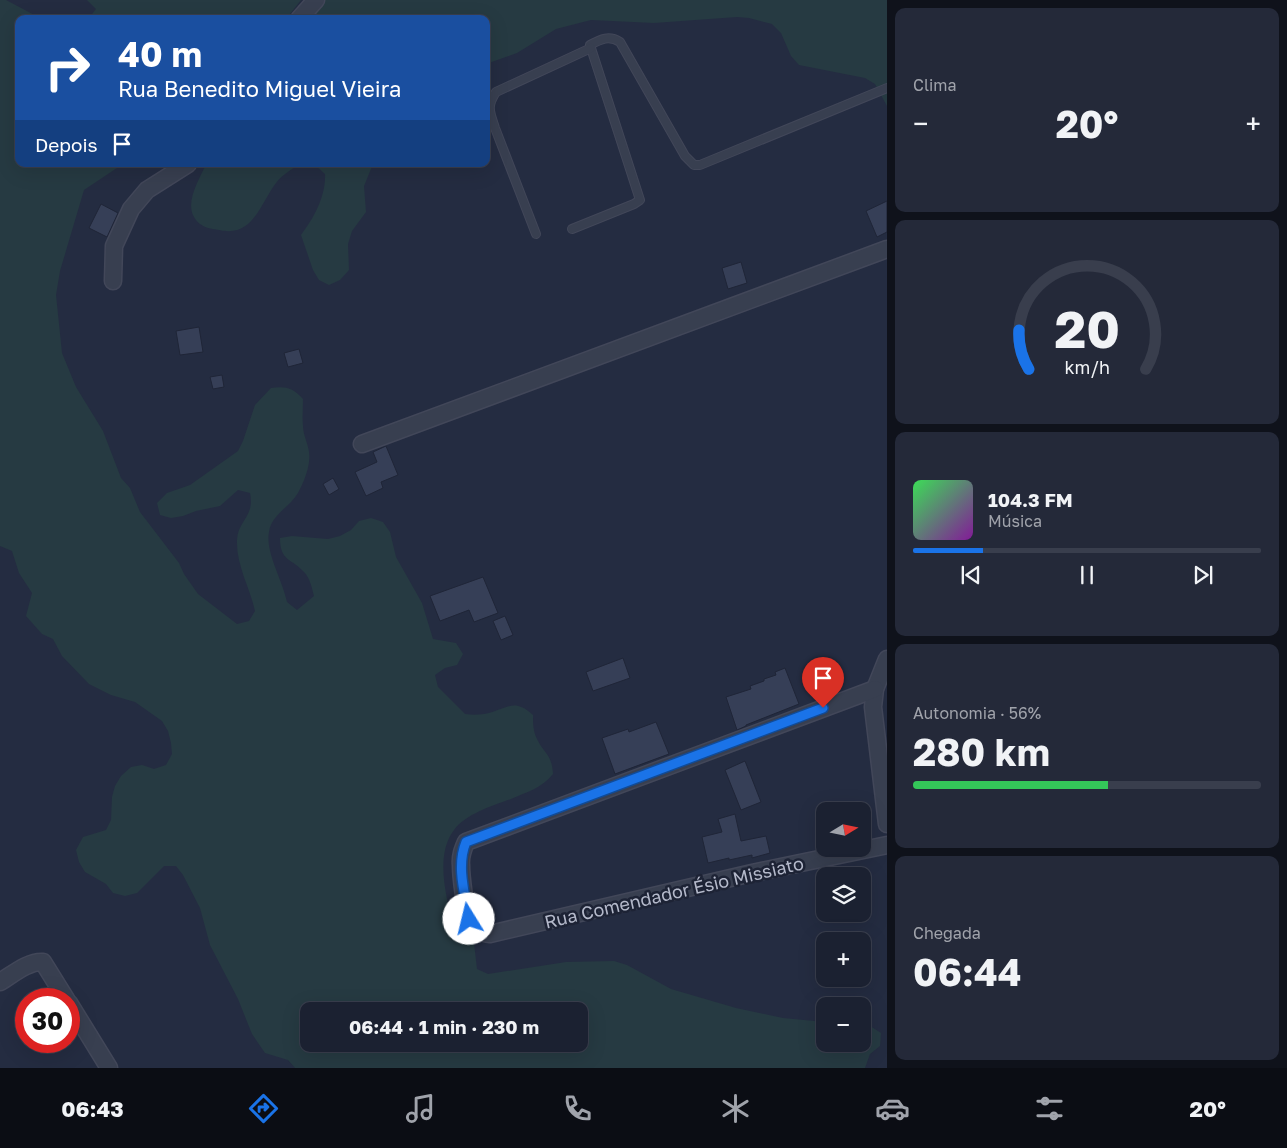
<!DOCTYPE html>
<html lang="pt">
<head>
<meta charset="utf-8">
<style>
	:root { --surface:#1b2131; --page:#242939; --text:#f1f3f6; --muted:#a0a3ab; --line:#393e4d; --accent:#1a73e8 }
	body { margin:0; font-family:"Golos Text",sans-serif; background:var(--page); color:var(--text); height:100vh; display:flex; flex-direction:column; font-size:19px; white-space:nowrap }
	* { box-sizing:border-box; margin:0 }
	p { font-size:16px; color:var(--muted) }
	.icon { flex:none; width:28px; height:28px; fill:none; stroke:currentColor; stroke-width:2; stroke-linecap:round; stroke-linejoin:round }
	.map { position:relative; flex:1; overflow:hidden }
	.details { display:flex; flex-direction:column; gap:8px; padding:8px; background:#0f121b; width:400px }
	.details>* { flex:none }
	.banner { position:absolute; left:15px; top:15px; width:475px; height:152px; border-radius:10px; box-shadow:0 5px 20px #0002,0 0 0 1px var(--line); background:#1a4fa0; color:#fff; overflow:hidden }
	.needle { width:32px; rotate:80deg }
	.controls { position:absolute; left:816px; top:802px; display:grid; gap:10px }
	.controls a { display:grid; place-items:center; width:55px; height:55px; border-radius:10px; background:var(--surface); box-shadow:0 5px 20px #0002,0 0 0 1px var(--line); font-size:25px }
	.speed { position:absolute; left:15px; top:988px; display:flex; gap:10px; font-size:25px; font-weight:700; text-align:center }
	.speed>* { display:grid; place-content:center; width:65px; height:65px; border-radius:50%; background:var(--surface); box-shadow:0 5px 20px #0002,0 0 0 1px var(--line); line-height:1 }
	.speed .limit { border:8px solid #d22; background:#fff; color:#111 }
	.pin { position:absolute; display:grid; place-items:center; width:42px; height:42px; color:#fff; margin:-51px -21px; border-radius:50% 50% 50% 0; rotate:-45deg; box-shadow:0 0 5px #0007 }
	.pin .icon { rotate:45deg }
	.me { position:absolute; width:55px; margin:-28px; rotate:351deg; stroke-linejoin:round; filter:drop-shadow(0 0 4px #0008) }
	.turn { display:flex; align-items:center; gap:18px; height:105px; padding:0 20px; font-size:22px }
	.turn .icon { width:65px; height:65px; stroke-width:2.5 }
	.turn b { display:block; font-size:35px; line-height:42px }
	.then { display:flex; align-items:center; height:48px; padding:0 20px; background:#0003; gap:10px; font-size:19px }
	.big { font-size:38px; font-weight:700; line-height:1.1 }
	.details .card { flex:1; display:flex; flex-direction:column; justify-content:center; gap:8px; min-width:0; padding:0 18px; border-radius:10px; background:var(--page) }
	.details .dial { align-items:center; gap:0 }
	.dial svg { height:130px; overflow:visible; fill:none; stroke:var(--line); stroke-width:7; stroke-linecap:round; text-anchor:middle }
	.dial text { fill:var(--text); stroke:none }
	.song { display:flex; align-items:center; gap:15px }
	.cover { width:60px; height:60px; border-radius:8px; background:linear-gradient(135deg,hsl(130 70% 55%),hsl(290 70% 35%)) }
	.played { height:5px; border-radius:2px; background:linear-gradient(90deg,var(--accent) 20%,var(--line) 20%) }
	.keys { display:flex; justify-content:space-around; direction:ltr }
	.heat { display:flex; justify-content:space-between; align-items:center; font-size:28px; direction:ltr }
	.charge { height:8px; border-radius:4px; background:linear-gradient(90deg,#34c759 56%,var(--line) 0) }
	.trip { position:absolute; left:300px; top:1002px; width:288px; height:50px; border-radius:10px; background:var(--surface); box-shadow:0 5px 20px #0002,0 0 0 1px var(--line); font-weight:700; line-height:50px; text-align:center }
	.tab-bar { display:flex; height:80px; justify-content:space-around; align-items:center; background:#0b0d14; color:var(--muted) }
	.tab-bar .icon { width:35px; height:35px }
	.tab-bar .selected { color:var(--accent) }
	.tab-bar b { font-size:22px; color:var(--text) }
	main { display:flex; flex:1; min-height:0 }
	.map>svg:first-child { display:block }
</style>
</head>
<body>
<main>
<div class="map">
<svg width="887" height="1068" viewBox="0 0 887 1068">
	<rect width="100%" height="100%" fill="#242c41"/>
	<g fill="#263a42" fill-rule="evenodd">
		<path d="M 0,0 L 6,0 L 42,19 L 19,19 L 19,164 L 123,164 L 84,190 L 60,271 L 56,295 L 62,353 L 76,387 L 103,431 L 121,478 L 130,488 L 140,512 L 179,563 L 184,574 L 198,594 L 237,624 L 249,621 L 255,611 C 250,588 236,565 237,540 C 238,520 255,517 250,493 L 238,490 L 220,506 L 196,511 L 183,516 L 171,518 L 160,515 L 157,503 L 167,493 L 190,485 L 238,451 L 243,441 L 255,405 L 271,388 C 286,386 293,388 303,399 C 303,408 302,417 303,426 C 303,435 308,443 309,452 C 311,465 304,482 298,493 C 290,507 271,515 269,532 C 265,552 283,581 287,602 L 297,610 L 314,596 C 312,588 310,579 305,573 C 292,558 280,562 280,538 L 292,536 L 328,539 L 340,536 L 351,530 L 359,521 L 371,518 L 383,522 L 390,532 L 396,557 L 422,603 L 433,639 L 456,643 L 463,654 L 457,665 L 445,668 L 435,675 L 438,687 L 465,714 C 473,715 481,715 489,713 C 509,707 515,699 533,715 C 533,723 533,731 537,739 C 544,754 552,754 553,774 C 542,788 527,792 511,799 C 492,806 466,814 454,830 C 434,856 447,900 454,928 L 474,943 L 477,969 L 488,974 L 566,962 L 614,961 L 627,965 L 671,989 L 736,1008 L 783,1018 L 825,1022 L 825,1044 L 862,1044 L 863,1024 L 870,1026 L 881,1033 L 880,1046 L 870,1054 L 865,1068 L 295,1068 L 288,1060 L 265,1053 L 252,1034 L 238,999 L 210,945 L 200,908 L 183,875 L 176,866 L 164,866 L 137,893 L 125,896 L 113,893 L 106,884 L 85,872 L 79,862 L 76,850 L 83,837 L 106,830 L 111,820 L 112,797 L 115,786 L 121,776 L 131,767 L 142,765 L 154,769 L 166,765 L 172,754 L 171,743 L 168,731 L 162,721 L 135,702 L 111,695 L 89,684 L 62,656 L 53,639 L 42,634 L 26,616 L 32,593 L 19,573 L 12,551 L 0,546 ZM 579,1011 L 579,1044 L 309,1044 L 309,1011 Z"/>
		<path d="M 87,0 L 301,0 L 286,19 L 88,19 L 96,9 Z"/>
		<path d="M 323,0 L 887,0 L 887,106 L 875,84 L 865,78 L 799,65 L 791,56 L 781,33 L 772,24 L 749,18 L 737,17 L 654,23 L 591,20 L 556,29 L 517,53 L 486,64 L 486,19 L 308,19 Z"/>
		<path d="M 206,164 L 300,164 C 292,169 282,175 276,183 C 260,204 253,238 219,230 C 213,229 205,228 200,224 C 180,208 199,181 206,164 Z"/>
		<path d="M 314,164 L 373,164 L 364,186 L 366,212 L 352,231 L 348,244 L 349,270 L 340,280 L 329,285 L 319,280 L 313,270 L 301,235 C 314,218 326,196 325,174 Z"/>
	</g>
	<g fill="#363f57" stroke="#1f2537">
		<path d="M 887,201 L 887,232 L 877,237 L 866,211 Z"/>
		<path d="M 101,204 L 118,213 L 107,237 L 89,228 Z"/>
		<path d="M 741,262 L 747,283 L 728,289 L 722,268 Z"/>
		<path d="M 199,327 L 203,352 L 180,355 L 176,331 Z"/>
		<path d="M 299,349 L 303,363 L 288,367 L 284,353 Z"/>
		<path d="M 222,375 L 224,387 L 213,389 L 210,377 Z"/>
		<path d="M 386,446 L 398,475 L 381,482 L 383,488 L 366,496 L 355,472 L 377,462 L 373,452 Z"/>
		<path d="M 333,478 L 339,489 L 329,495 L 323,484 Z"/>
		<path d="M 483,577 L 498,613 L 474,622 L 469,610 L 440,621 L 430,596 Z"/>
		<path d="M 505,616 L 513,635 L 501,640 L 493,621 Z"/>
		<path d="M 623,658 L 630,678 L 593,691 L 586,672 Z"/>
		<path d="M 785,668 L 799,704 L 746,725 L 746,726 L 737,730 L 726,697 L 751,689 L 750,686 L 764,681 L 764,679 L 776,675 L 775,672 Z"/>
		<path d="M 656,722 L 669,754 L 615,774 L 602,738 L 628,729 L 629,732 Z"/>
		<path d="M 745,761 L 761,802 L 741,810 L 725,770 Z"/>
		<path d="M 735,814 L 741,841 L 766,836 L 770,853 L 752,858 L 752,855 L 729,860 L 729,858 L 708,863 L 702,837 L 722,832 L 718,819 Z"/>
	</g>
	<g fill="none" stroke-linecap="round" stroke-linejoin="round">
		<g stroke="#424759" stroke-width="10">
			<g id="service">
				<path d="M 572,229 L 634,204 L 640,200 L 590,45 C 601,39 609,35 620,42 L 685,156 L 694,165 L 700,165 L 887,88"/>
				<path d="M 536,234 L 495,128 C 490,112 486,107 496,92 L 591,48"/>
			</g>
		</g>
		<g stroke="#424759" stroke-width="19">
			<g id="minor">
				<path d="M 299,19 L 316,0"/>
				<path d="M 113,281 L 114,246 L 131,209 L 147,190 L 188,164"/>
				<path d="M 362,444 L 887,249"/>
				<path d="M 887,659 L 875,689 L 873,707 L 887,824"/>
				<path d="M 875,689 L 466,842 C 463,849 460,856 461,865 C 461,876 465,909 469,919 C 473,929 480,933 490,934 L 752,873 L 887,845"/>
				<path d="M 0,982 C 12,975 28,961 43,962 L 66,999"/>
				<path d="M 69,1003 L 109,1068"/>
			</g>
		</g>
		<use href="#service" stroke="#383f50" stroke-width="8"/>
		<use href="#minor" stroke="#383f50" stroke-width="16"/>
	</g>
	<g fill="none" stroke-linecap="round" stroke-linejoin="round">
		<g stroke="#114b97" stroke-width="12">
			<path id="route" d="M 469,919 C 465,894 456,866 466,842 L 823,708"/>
		</g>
		<use href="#route" stroke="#1a73e8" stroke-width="9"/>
	</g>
	<g text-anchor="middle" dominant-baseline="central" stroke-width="5" stroke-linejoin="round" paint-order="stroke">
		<g font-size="18" fill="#b5bacb" stroke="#1d2335">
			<text transform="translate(674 892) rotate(-13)">Rua Comendador Ésio Missiato</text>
		</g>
	</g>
</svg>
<div class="controls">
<a><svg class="needle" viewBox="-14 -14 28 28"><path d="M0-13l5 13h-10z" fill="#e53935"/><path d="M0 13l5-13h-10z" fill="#a0a3ab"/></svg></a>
<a><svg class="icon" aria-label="layers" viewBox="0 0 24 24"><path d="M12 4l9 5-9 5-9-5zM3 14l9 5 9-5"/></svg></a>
<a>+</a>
<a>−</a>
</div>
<div class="speed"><div class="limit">30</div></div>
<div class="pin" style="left:823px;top:708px;background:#d93025"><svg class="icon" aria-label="arrive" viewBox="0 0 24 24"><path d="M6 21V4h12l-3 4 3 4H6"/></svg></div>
<svg class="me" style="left:469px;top:919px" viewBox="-20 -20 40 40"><circle r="19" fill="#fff"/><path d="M0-13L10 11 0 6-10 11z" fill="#1a73e8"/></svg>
<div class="trip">06:44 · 1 min · 230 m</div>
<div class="banner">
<div class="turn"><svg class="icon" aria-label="right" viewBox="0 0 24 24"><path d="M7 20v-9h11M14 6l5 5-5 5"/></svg><div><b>40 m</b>Rua Benedito Miguel Vieira</div></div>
<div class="then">Depois<svg class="icon" aria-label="arrive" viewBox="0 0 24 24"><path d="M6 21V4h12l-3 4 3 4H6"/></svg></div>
</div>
</div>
<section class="details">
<div class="card"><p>Clima</p>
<div class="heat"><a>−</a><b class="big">20°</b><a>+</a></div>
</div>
<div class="card dial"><svg viewBox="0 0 100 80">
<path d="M14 69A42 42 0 1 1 86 69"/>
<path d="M14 69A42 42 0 0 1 8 45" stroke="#1a73e8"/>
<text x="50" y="56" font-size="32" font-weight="700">20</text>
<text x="50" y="72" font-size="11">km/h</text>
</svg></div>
<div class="card">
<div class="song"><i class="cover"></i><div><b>104.3 FM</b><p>Música</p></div></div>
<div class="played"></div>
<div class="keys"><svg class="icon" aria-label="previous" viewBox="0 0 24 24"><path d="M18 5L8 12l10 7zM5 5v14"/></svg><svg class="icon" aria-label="pause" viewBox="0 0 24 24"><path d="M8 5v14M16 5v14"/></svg><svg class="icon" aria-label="next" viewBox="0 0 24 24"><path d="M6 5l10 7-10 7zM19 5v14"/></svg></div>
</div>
<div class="card"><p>Autonomia · 56%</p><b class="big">280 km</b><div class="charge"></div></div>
<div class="card"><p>Chegada</p><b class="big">06:44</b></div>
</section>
</main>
<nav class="tab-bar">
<b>06:43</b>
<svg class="icon selected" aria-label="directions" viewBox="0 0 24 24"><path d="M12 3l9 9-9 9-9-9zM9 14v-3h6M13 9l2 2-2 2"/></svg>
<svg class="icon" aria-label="music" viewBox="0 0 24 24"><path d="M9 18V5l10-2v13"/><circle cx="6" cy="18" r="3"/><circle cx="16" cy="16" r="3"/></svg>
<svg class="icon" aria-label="phone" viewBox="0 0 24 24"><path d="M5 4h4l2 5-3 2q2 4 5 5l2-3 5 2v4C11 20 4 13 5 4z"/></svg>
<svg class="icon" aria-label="climate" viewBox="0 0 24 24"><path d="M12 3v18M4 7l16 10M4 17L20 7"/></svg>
<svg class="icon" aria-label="car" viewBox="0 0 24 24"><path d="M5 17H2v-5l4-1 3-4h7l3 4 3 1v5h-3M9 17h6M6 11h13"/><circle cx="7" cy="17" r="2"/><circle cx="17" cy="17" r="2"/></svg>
<svg class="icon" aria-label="filters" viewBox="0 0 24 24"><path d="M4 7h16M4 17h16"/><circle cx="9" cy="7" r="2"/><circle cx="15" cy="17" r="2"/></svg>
<b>20°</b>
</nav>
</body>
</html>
